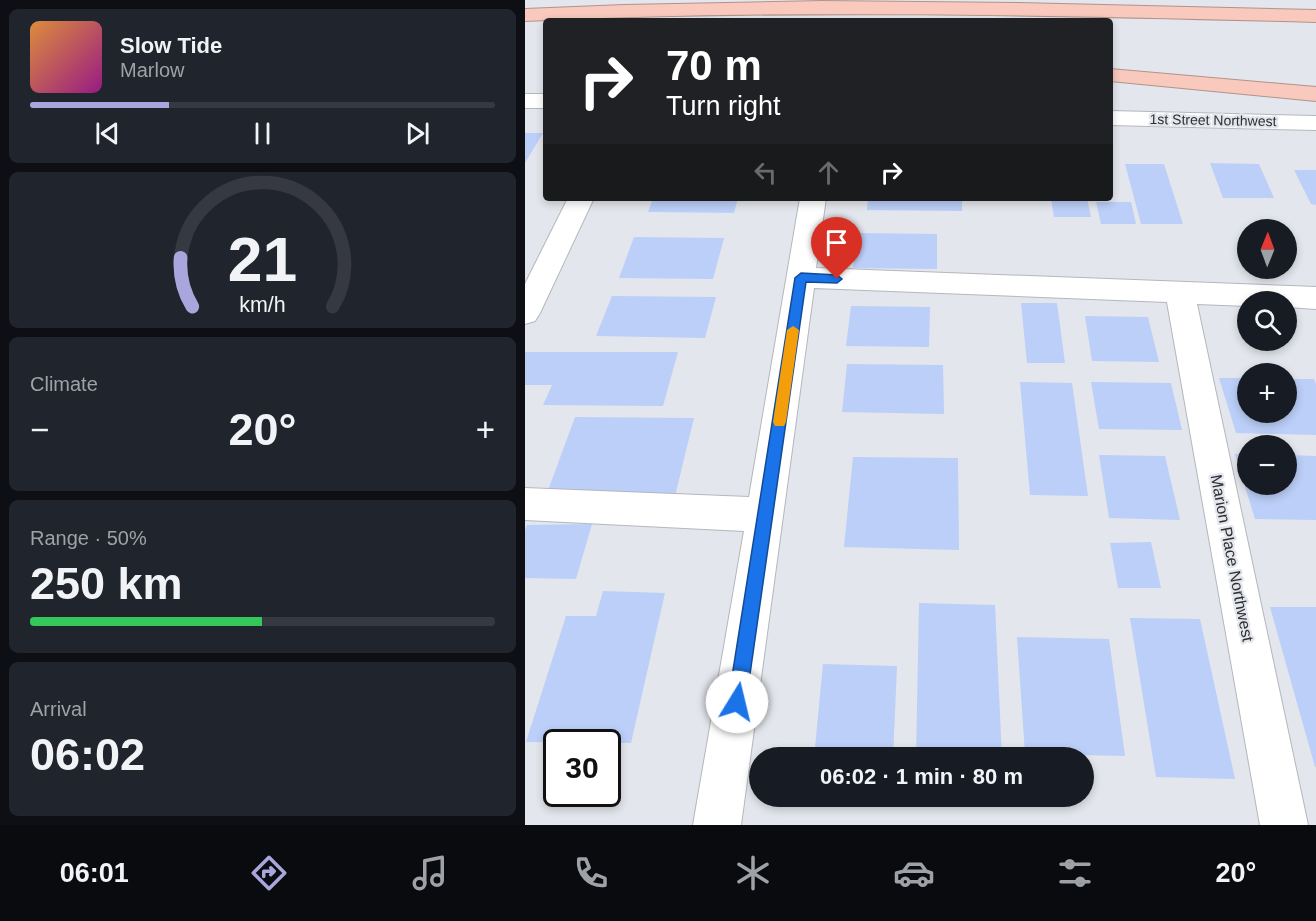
<!DOCTYPE html>
<html lang="en">
<head>
<meta charset="utf-8">
<style>
	:root { --surface:#171b24; --page:#20242c; --text:#f1f3f6; --muted:#9ea1a6; --line:#363941; --accent:#a9a6dd }
	body { margin:0; font-family:Arial,sans-serif; background:var(--page); color:var(--text); height:100vh; display:flex; flex-direction:column; font-size:22px; white-space:nowrap }
	* { box-sizing:border-box; margin:0 }
	p { font-size:20px; color:var(--muted) }
	.icon { flex:none; width:33px; height:33px; fill:none; stroke:currentColor; stroke-width:2; stroke-linecap:round; stroke-linejoin:round }
	.map { position:relative; flex:1; overflow:hidden }
	.sheet { display:flex; flex-direction:column; gap:9px; padding:9px; background:#0d0f14; width:525px }
	.sheet>* { flex:none }
	.guide { position:absolute; left:18px; top:18px; width:570px; height:183px; border-radius:6px; box-shadow:0 3px 9px #0003; background:#202124; color:#fff; overflow:hidden }
	.needle { width:39px; rotate:1deg }
	.buttons { position:absolute; left:712px; top:219px; display:grid; gap:12px }
	.buttons a { display:grid; place-items:center; width:60px; height:60px; border-radius:50%; background:var(--surface); box-shadow:0 3px 9px #0003; font-size:30px }
	.speed { position:absolute; left:18px; top:729px; display:flex; gap:12px; font-size:30px; font-weight:700; text-align:center }
	.speed>* { display:grid; place-content:center; width:78px; height:78px; border-radius:50%; background:var(--surface); box-shadow:0 3px 9px #0003; line-height:1 }
	.speed .limit { border:3px solid #111; border-radius:9px; background:#fff; color:#111 }
	.pin { position:absolute; display:grid; place-items:center; width:51px; height:51px; color:#fff; margin:-62px -26px; border-radius:50% 50% 50% 0; rotate:-45deg; box-shadow:0 0 6px #0007 }
	.pin .icon { rotate:45deg }
	.me { position:absolute; width:66px; margin:-33px; rotate:9deg; stroke-linejoin:round; filter:drop-shadow(0 0 4px #0008) }
	.turn { display:flex; align-items:center; gap:21px; height:126px; padding:0 24px; font-size:27px }
	.turn .icon { width:78px; height:78px; stroke-width:2.5 }
	.turn b { display:block; font-size:42px; line-height:51px }
	.lanes { display:flex; align-items:center; height:57px; padding:0 24px; background:#0003; justify-content:center; gap:30px; direction:ltr }
	.lanes .off { opacity:.35 }
	.big { font-size:45px; font-weight:700; line-height:1.1 }
	.sheet .widget { flex:1; display:flex; flex-direction:column; justify-content:center; gap:9px; min-width:0; padding:0 21px; border-radius:9px; background:var(--page) }
	.sheet .dial { align-items:center; gap:0 }
	.dial svg { height:156px; overflow:visible; fill:none; stroke:var(--line); stroke-width:7; stroke-linecap:round; text-anchor:middle }
	.dial text { fill:var(--text); stroke:none }
	.song { display:flex; align-items:center; gap:18px }
	.cover { width:72px; height:72px; border-radius:9px; background:linear-gradient(135deg,hsl(30 70% 55%),hsl(310 70% 35%)) }
	.played { height:6px; border-radius:3px; background:linear-gradient(90deg,var(--accent) 30%,var(--line) 30%) }
	.keys { display:flex; justify-content:space-around; direction:ltr }
	.heat { display:flex; justify-content:space-between; align-items:center; font-size:33px; direction:ltr }
	.charge { height:9px; border-radius:4px; background:linear-gradient(90deg,#34c759 50%,var(--line) 0) }
	.trip { position:absolute; left:224px; top:747px; width:345px; height:60px; border-radius:30px; background:var(--surface); box-shadow:0 3px 9px #0003; font-weight:700; line-height:60px; text-align:center }
	.menu { display:flex; height:96px; justify-content:space-around; align-items:center; background:#090b0e; color:var(--muted) }
	.menu .icon { width:42px; height:42px }
	.menu .on { color:var(--accent) }
	.menu b { font-size:27px; color:var(--text) }
	main { display:flex; flex:1; min-height:0 }
	.map>svg:first-child { display:block }
</style>
</head>
<body>
<main>
<section class="sheet">
<div class="widget">
<div class="song"><i class="cover"></i><div><b>Slow Tide</b><p>Marlow</p></div></div>
<div class="played"></div>
<div class="keys"><svg class="icon" aria-label="previous" viewBox="0 0 24 24"><path d="M18 5L8 12l10 7zM5 5v14"/></svg><svg class="icon" aria-label="pause" viewBox="0 0 24 24"><path d="M8 5v14M16 5v14"/></svg><svg class="icon" aria-label="next" viewBox="0 0 24 24"><path d="M6 5l10 7-10 7zM19 5v14"/></svg></div>
</div>
<div class="widget dial"><svg viewBox="0 0 100 80">
<path d="M14 69A42 42 0 1 1 86 69"/>
<path d="M14 69A42 42 0 0 1 8 44" stroke="#a9a6dd"/>
<text x="50" y="56" font-size="32" font-weight="700">21</text>
<text x="50" y="72" font-size="11">km/h</text>
</svg></div>
<div class="widget"><p>Climate</p>
<div class="heat"><a>−</a><b class="big">20°</b><a>+</a></div>
</div>
<div class="widget"><p>Range · 50%</p><b class="big">250 km</b><div class="charge"></div></div>
<div class="widget"><p>Arrival</p><b class="big">06:02</b></div>
</section>
<div class="map">
<svg width="791" height="825" viewBox="0 0 791 825">
	<rect width="100%" height="100%" fill="#e3e6ec"/>
	<g fill="#bccff8">
		<path d="M 0,133 L 18,133 L 0,163 Z"/>
		<path d="M 685,163 L 734,164 L 749,198 L 698,198 Z"/>
		<path d="M 600,164 L 639,164 L 658,224 L 616,224 Z"/>
		<path d="M 769,170 L 791,170 L 791,205 L 786,204 Z"/>
		<path d="M 128,198 L 213,198 L 209,213 L 123,212 Z"/>
		<path d="M 343,198 L 437,198 L 437,211 L 342,210 Z"/>
		<path d="M 526,198 L 562,198 L 566,217 L 529,217 Z"/>
		<path d="M 571,202 L 606,202 L 611,224 L 576,224 Z"/>
		<path d="M 332,233 L 412,234 L 412,269 L 328,268 Z"/>
		<path d="M 109,237 L 199,238 L 188,279 L 94,278 Z"/>
		<path d="M 87,296 L 191,297 L 180,338 L 71,336 Z"/>
		<path d="M 496,303 L 532,303 L 540,363 L 502,363 Z"/>
		<path d="M 326,306 L 405,307 L 404,347 L 321,346 Z"/>
		<path d="M 560,316 L 623,317 L 634,362 L 567,361 Z"/>
		<path d="M 0,352 L 153,352 L 138,406 L 18,405 L 27,385 L 0,385 Z"/>
		<path d="M 322,364 L 418,365 L 419,414 L 317,412 Z"/>
		<path d="M 694,378 L 723,378 L 723,412 L 762,412 L 762,379 L 789,379 L 791,384 L 791,435 L 711,433 Z"/>
		<path d="M 495,382 L 547,383 L 563,496 L 505,495 Z"/>
		<path d="M 566,382 L 646,383 L 657,430 L 574,429 Z"/>
		<path d="M 50,417 L 169,418 L 150,496 L 21,496 Z"/>
		<path d="M 710,454 L 723,454 L 723,484 L 762,484 L 762,455 L 791,456 L 791,520 L 730,519 Z"/>
		<path d="M 574,455 L 640,456 L 655,520 L 584,518 Z"/>
		<path d="M 328,457 L 433,458 L 434,550 L 319,547 Z"/>
		<path d="M 67,524 L 51,579 L 0,578 L 0,530 L 2,525 Z"/>
		<path d="M 626,542 L 636,588 L 593,588 L 585,543 Z"/>
		<path d="M 78,591 L 140,593 L 106,743 L 1,742 L 41,616 L 71,616 Z"/>
		<path d="M 394,603 L 470,605 L 477,758 L 391,757 Z"/>
		<path d="M 745,607 L 791,607 L 791,767 L 790,767 Z"/>
		<path d="M 605,618 L 675,619 L 710,779 L 631,777 Z"/>
		<path d="M 492,637 L 584,639 L 600,756 L 500,754 Z"/>
		<path d="M 298,664 L 372,666 L 368,758 L 289,758 Z"/>
	</g>
	<g fill="none" stroke-linecap="round" stroke-linejoin="round">
		<g stroke="#b4b7bc" stroke-width="2">
			<g id="minor">
				<rect x="0" y="94" width="21" height="14"/>
				<path d="M 585,111 L 791,116 L 791,130 L 585,125 Z"/>
				<path d="M 43,198 L 69,198 L 15,313 L 10,321 L 0,324 L 0,284 Z"/>
				<path d="M 275,198 L 301,198 L 291,268 L 791,287 L 791,309 L 762,307 L 762,302 L 723,302 L 723,306 L 672,304 L 783,825 L 735,825 L 642,302 L 289,288 L 216,825 L 168,825 L 219,531 L 0,520 L 0,488 L 224,497 Z"/>
			</g>
		</g>
		<g stroke="#b2938c" stroke-width="2">
			<g id="highway">
				<path d="M 297,1 L 494,3 L 791,10 L 791,22 C 527,15 264,9 0,21 L 0,9 L 99,5 Z"/>
				<path d="M 585,69 L 791,87 L 791,101 L 585,81 Z"/>
			</g>
		</g>
		<use href="#minor" fill="#fff" fill-rule="evenodd"/>
		<use href="#highway" fill="#f8c9bc" fill-rule="evenodd"/>
	</g>
	<path fill="#1a73e8" stroke="#114b97" stroke-width="1.5" d="M 276,273 L 312,275 L 317,279 L 312,283 L 281,282 L 221,702 L 218,708 L 212,711 L 206,708 L 203,702 L 270,278 Z"/>
	<path fill="#f59e0b" d="M 268,326 L 274,330 L 261,422 L 259,426 L 250,426 L 248,422 L 262,330 Z"/>
	<g text-anchor="middle" dominant-baseline="central" stroke-width="4.5" stroke-linejoin="round" paint-order="stroke">
		<g font-size="14" fill="#2f3032" stroke="#e3e6ec">
			<text transform="translate(688 120) rotate(1)">1st Street Northwest</text>
		</g>
		<g font-size="16" fill="#2f3032" stroke="#e3e6ec">
			<text transform="translate(707 558) rotate(79)">Marion Place Northwest</text>
		</g>
	</g>
</svg>
<div class="buttons">
<a><svg class="needle" viewBox="-14 -14 28 28"><path d="M0-13l5 13h-10z" fill="#e53935"/><path d="M0 13l5-13h-10z" fill="#9ea1a6"/></svg></a>
<a><svg class="icon" aria-label="search" viewBox="0 0 24 24"><circle cx="10" cy="10" r="6"/><path d="M15 15l6 6"/></svg></a>
<a>+</a>
<a>−</a>
</div>
<div class="speed"><div class="limit">30</div></div>
<div class="pin" style="left:312px;top:279px;background:#d93025"><svg class="icon" aria-label="arrive" viewBox="0 0 24 24"><path d="M6 21V4h12l-3 4 3 4H6"/></svg></div>
<svg class="me" style="left:212px;top:702px" viewBox="-20 -20 40 40"><circle r="19" fill="#fff"/><path d="M0-13L10 11 0 6-10 11z" fill="#1a73e8"/></svg>
<div class="trip">06:02 · 1 min · 80 m</div>
<div class="guide">
<div class="turn"><svg class="icon" aria-label="right" viewBox="0 0 24 24"><path d="M7 20v-9h11M14 6l5 5-5 5"/></svg><div><b>70 m</b>Turn right</div></div>
<div class="lanes"><svg class="icon off" aria-label="left" viewBox="0 0 24 24"><path d="M17 20v-9H6M10 6l-5 5 5 5"/></svg><svg class="icon off" aria-label="ahead" viewBox="0 0 24 24"><path d="M12 20V5M6 11l6-6 6 6"/></svg><svg class="icon" aria-label="right" viewBox="0 0 24 24"><path d="M7 20v-9h11M14 6l5 5-5 5"/></svg></div>
</div>
</div>
</main>
<nav class="menu">
<b>06:01</b>
<svg class="icon on" aria-label="directions" viewBox="0 0 24 24"><path d="M12 3l9 9-9 9-9-9zM9 14v-3h6M13 9l2 2-2 2"/></svg>
<svg class="icon" aria-label="music" viewBox="0 0 24 24"><path d="M9 18V5l10-2v13"/><circle cx="6" cy="18" r="3"/><circle cx="16" cy="16" r="3"/></svg>
<svg class="icon" aria-label="phone" viewBox="0 0 24 24"><path d="M5 4h4l2 5-3 2q2 4 5 5l2-3 5 2v4C11 20 4 13 5 4z"/></svg>
<svg class="icon" aria-label="climate" viewBox="0 0 24 24"><path d="M12 3v18M4 7l16 10M4 17L20 7"/></svg>
<svg class="icon" aria-label="car" viewBox="0 0 24 24"><path d="M5 17H2v-5l4-1 3-4h7l3 4 3 1v5h-3M9 17h6M6 11h13"/><circle cx="7" cy="17" r="2"/><circle cx="17" cy="17" r="2"/></svg>
<svg class="icon" aria-label="filters" viewBox="0 0 24 24"><path d="M4 7h16M4 17h16"/><circle cx="9" cy="7" r="2"/><circle cx="15" cy="17" r="2"/></svg>
<b>20°</b>
</nav>
</body>
</html>
